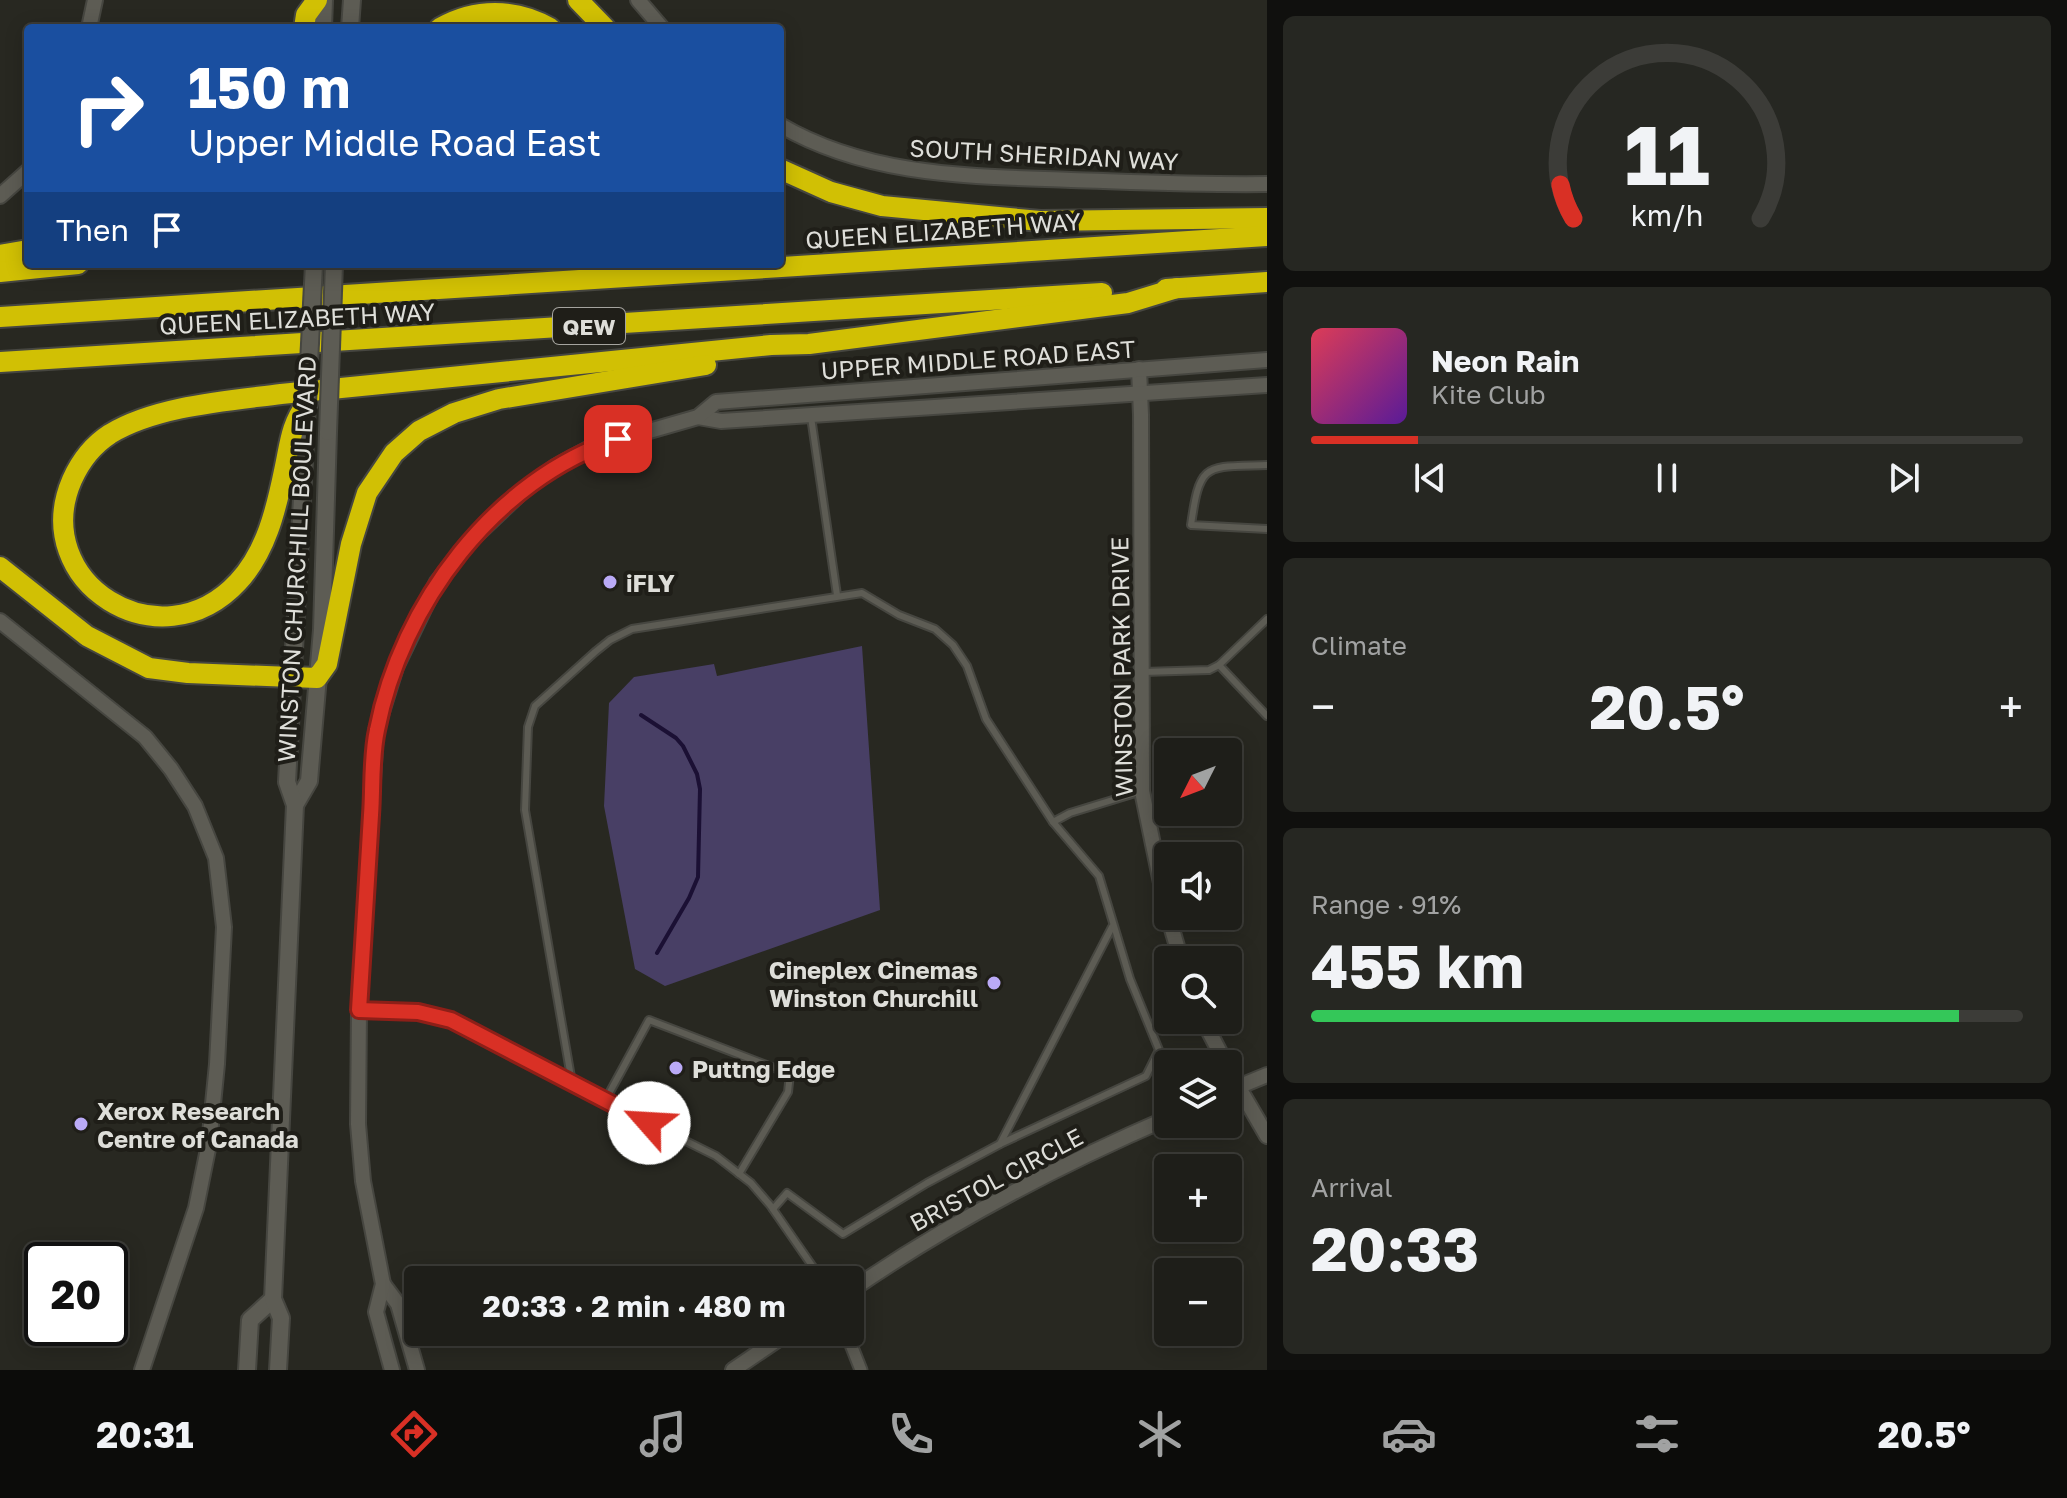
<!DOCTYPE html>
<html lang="en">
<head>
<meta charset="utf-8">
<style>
	:root { --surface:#1e1e19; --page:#262722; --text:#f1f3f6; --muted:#a1a2a2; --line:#3c3c38; --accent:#d93025 }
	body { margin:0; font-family:"Golos Text",sans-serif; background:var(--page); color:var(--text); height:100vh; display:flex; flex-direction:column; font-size:30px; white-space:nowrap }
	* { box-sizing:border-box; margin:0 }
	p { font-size:26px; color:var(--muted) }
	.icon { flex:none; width:44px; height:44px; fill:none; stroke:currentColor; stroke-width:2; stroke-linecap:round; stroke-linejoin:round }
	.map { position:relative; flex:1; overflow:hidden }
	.drawer { display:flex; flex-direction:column; gap:16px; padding:16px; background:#10100e; width:800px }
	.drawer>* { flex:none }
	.hud { position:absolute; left:24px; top:24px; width:760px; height:244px; border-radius:8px; box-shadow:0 4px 20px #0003,0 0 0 2px var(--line); background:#1a4fa0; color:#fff; overflow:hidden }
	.needle { width:52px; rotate:228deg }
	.controls { position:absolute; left:1154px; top:738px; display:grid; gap:16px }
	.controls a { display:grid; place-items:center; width:88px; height:88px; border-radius:8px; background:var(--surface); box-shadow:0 4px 20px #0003,0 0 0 2px var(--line); font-size:40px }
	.speed { position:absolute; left:24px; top:1242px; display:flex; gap:16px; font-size:40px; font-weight:700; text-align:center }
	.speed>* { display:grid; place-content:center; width:104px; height:104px; border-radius:50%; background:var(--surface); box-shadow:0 4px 20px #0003,0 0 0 2px var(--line); line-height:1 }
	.speed .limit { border:4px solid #111; border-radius:12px; background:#fff; color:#111 }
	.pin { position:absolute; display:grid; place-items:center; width:68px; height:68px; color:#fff; margin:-34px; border-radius:16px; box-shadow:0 4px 12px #0006 }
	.me { position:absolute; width:88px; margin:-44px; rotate:296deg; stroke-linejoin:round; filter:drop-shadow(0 0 6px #0008) }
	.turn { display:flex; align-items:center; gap:28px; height:168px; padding:0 32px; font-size:36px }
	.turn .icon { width:104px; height:104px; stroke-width:2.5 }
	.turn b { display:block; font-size:56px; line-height:68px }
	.then { display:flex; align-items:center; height:76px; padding:0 32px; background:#0003; gap:16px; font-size:30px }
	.big { font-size:60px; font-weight:700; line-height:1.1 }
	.drawer .tile { flex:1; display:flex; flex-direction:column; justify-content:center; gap:12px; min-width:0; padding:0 28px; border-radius:12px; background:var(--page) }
	.drawer .dial { align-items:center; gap:0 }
	.dial svg { height:208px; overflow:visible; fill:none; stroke:var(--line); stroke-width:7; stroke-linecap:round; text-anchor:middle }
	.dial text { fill:var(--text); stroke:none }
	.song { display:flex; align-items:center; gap:24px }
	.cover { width:96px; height:96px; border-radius:12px; background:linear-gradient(135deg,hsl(350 70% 55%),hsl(270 70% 35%)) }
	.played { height:8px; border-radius:4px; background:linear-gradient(90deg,var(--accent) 15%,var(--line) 15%) }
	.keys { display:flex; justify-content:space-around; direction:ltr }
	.heat { display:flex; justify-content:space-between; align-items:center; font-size:44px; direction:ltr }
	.charge { height:12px; border-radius:6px; background:linear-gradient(90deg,#34c759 91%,var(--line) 0) }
	.trip { position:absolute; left:404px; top:1266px; width:460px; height:80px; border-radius:8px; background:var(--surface); box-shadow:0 4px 20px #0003,0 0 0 2px var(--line); font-weight:700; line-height:80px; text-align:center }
	.menu { display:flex; height:128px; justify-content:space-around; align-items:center; background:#0c0c0a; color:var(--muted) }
	.menu .icon { width:56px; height:56px }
	.menu .active { color:var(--accent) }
	.menu b { font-size:36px; color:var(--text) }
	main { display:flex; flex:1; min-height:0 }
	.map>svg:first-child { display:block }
</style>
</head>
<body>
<main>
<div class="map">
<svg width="1267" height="1370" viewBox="0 0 1267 1370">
	<rect width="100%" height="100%" fill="#282821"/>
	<path fill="#483f65" d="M 862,646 L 880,910 L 665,986 L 635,969 L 604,806 L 609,703 L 634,677 L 714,664 L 717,676 Z"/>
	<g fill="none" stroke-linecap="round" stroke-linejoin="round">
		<path stroke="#1b1034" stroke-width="4" d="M 641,715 L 676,738 L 683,746 L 697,774 L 700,789 L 698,877 L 689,898 L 657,953"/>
		<g stroke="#464640" stroke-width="10">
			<g id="service">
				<path d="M 811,417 L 837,595"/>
				<path d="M 1267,465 C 1205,467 1200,461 1191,525 L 1267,529"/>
				<path d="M 1219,665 L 1267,716"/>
				<path d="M 1143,672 L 1209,670 L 1219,665 L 1267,619"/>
				<path d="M 359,1010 L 418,1012 L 451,1020 L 561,1079 L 716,1156 L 751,1183 L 770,1205 L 822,1280"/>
				<path d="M 572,1083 L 525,810 L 528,727 L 535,706 L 595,652 L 610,640 L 632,629 L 862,593 L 899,615 L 935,629 L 953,645 L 967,666 L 986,719 L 1053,822 L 1070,813 L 1142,791"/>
				<path d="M 605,1101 L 649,1020 L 790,1074 L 788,1092 L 739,1174"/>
				<path d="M 1000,1144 L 1112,927"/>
				<path d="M 773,1209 L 787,1193 L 843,1234 L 927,1183 L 1000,1144 L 1146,1076 L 1159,1050 L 1130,979 L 1099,876 L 1053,822"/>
			</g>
		</g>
		<g stroke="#464640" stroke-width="15">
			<path id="minor" d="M 846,1332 L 861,1370"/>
		</g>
		<g stroke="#464640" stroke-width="18">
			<g id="tertiary">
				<path d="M 638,0 L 662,28"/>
				<path d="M 89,28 L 95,0"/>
				<path d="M 780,125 C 869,177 971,176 1071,180 C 1136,182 1202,185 1267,184"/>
				<path d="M 0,196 L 28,171"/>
				<path d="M 1139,369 L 1141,415 L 1142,791 L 1167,912 L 1181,960"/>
				<path d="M 698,417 L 721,421 L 1267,385"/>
				<path d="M 0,621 L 145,737 L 171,769 L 195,806 L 216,858 L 224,927 L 217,1064 L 209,1144 L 196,1208 L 142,1370"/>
				<path d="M 1203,1020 L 1226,1064"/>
				<path d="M 1228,1069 L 1267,1136"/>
				<path d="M 1228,1091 L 1267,1075"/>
				<path d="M 383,1284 L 398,1304 L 417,1370"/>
				<path d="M 850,1291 C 950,1222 1057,1166 1168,1118"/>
				<path d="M 392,1370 L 376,1312 L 383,1284 L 363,1181 L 358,1124 L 359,1010 L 376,731 L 396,667 L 437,582 L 466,545 L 525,489 L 555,467 L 590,448 L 698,417 L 716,402 L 1267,360"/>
				<path d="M 733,1370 L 789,1332"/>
			</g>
		</g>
		<g stroke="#464640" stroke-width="20">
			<g id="secondary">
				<path d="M 323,28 L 324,0"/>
				<path d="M 350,28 L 352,0"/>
				<path d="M 295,805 L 309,781 L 322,630 L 328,432"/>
				<path d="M 247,1370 L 250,1320 L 273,1299"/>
				<path d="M 278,1370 L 281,1318 L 273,1299 L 295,805 L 287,782 L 307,404"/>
			</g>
		</g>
		<g stroke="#464640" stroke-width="24">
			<g id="motorway">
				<path d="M 578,0 L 605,28"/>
				<path d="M 304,28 L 306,15 L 317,0"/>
				<path d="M 440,28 C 475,8 515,8 550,28"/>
				<path d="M 780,169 L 831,192 L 882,206 L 1040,221 L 1267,218"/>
				<path d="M 0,255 L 28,250"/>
				<path d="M 0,272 L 78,264"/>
				<path d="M 1166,289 L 1267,282"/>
				<path d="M 0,317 L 1267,236"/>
				<path d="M 0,362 L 1102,293"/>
				<path d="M 307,403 C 290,426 290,444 284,471 C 276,510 266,552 238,582 C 160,666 28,582 72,480 C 80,462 93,445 110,434 C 156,406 227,401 281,394 L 771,345 L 809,344 L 1128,303 L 1177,288"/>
				<path d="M 0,567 L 87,636 L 149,668 L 188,673 L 317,678 L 327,664 L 351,544 L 367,493 L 394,453 L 419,431 L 454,413 L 499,399 L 706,365"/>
			</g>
		</g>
		<use href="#service" stroke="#5d5c54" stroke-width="6"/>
		<use href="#minor" stroke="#5d5c54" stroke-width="11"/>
		<use href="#tertiary" stroke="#5d5c54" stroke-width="14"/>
		<use href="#secondary" stroke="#5d5c54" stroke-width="16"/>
		<use href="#motorway" stroke="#d1c004" stroke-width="20"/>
		<g stroke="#464640" stroke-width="20" stroke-linecap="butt">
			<g id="secondary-bridge">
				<path d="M 307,403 L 314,264"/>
				<path d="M 328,432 L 334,264"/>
			</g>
		</g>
		<use href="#secondary-bridge" stroke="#5d5c54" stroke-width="16"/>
	</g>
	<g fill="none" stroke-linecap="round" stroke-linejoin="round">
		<g stroke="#8d1f18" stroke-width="20">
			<path id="route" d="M 618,439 C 495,479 401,605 377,730 C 371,757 373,788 371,815 C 367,880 363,945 359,1010 L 418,1012 L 451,1020 L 649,1123"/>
		</g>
		<use href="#route" stroke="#d93025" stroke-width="14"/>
	</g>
	<g fill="#baaaf6" stroke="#1f1e18" stroke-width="3">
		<circle cx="610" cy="582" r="8"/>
		<circle cx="994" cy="983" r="8"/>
		<circle cx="676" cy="1068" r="8"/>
		<circle cx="81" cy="1124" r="8"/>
	</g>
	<g text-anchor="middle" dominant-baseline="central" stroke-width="8" stroke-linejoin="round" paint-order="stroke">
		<rect fill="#1f1e18" stroke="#a5a49f" stroke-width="2" x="553" y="308" width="72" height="36" rx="6"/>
		<g font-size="22" font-weight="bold" fill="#deded9">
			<text x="589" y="326">QEW</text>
		</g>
		<g font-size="24" fill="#deded9" stroke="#1f1e18">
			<text transform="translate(1044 154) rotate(3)">SOUTH SHERIDAN WAY</text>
			<text transform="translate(943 230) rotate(-4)">QUEEN ELIZABETH WAY</text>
			<text transform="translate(297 318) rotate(-3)">QUEEN ELIZABETH WAY</text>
			<text transform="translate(978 359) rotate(-4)">UPPER MIDDLE ROAD EAST</text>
			<text transform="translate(296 559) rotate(-87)">WINSTON CHURCHILL BOULEVARD</text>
			<text transform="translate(1121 667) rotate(-91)">WINSTON PARK DRIVE</text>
			<text transform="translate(996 1179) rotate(-28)">BRISTOL CIRCLE</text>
		</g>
		<g font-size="24" font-weight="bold" fill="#deded9" stroke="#1f1e18" text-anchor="start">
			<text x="626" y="582">iFLY</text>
			<text x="978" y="969" text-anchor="end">Cineplex Cinemas<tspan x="978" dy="28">Winston Churchill</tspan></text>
			<text x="692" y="1068">Puttng Edge</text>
			<text x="97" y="1110">Xerox Research<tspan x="97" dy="28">Centre of Canada</tspan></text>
		</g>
	</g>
</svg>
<div class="controls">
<a><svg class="needle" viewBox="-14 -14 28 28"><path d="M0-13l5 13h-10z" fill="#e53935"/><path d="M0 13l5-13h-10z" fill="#a1a2a2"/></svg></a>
<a><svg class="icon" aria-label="sound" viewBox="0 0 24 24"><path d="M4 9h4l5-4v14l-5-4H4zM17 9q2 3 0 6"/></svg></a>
<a><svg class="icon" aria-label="search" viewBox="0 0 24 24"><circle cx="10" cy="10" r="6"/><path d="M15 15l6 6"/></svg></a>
<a><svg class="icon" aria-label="layers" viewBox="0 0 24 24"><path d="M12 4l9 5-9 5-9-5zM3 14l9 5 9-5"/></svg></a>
<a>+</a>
<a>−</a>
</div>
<div class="speed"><div class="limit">20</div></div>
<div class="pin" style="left:618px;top:439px;background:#d93025"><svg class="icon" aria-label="arrive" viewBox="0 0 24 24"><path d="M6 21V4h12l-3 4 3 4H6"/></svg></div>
<svg class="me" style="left:649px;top:1123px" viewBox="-20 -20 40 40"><circle r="19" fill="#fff"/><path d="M0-13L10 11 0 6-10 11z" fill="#d93025"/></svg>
<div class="trip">20:33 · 2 min · 480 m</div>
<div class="hud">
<div class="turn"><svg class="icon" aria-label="right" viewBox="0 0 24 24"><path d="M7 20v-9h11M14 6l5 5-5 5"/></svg><div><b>150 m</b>Upper Middle Road East</div></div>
<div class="then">Then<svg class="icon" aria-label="arrive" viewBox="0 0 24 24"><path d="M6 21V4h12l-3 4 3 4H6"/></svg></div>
</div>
</div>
<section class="drawer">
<div class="tile dial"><svg viewBox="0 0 100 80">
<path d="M14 69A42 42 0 1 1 86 69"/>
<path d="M14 69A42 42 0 0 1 9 56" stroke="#d93025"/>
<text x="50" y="56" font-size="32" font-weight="700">11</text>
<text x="50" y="72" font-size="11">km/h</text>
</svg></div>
<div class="tile">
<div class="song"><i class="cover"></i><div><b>Neon Rain</b><p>Kite Club</p></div></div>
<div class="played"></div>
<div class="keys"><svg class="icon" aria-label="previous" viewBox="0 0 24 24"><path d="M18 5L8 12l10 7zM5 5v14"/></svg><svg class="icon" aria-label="pause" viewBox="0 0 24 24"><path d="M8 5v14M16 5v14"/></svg><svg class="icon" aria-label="next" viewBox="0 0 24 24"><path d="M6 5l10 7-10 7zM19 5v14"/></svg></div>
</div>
<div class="tile"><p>Climate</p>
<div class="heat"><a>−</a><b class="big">20.5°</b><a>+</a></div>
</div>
<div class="tile"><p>Range · 91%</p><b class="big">455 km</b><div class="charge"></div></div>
<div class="tile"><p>Arrival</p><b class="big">20:33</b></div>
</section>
</main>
<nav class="menu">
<b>20:31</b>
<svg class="icon active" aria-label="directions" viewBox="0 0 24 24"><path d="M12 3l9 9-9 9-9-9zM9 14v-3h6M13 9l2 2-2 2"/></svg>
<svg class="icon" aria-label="music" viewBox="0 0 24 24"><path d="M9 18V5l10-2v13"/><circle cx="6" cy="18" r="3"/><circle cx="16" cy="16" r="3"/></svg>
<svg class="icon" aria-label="phone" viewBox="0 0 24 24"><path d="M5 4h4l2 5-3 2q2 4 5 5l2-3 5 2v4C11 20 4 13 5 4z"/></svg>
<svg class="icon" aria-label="climate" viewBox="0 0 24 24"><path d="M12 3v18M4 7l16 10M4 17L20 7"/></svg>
<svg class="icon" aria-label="car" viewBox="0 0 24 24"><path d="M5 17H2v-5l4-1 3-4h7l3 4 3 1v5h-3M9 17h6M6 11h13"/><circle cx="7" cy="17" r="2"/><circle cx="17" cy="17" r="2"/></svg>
<svg class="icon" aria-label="filters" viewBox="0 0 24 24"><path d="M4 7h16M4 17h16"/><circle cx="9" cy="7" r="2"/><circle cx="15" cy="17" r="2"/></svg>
<b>20.5°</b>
</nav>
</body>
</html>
